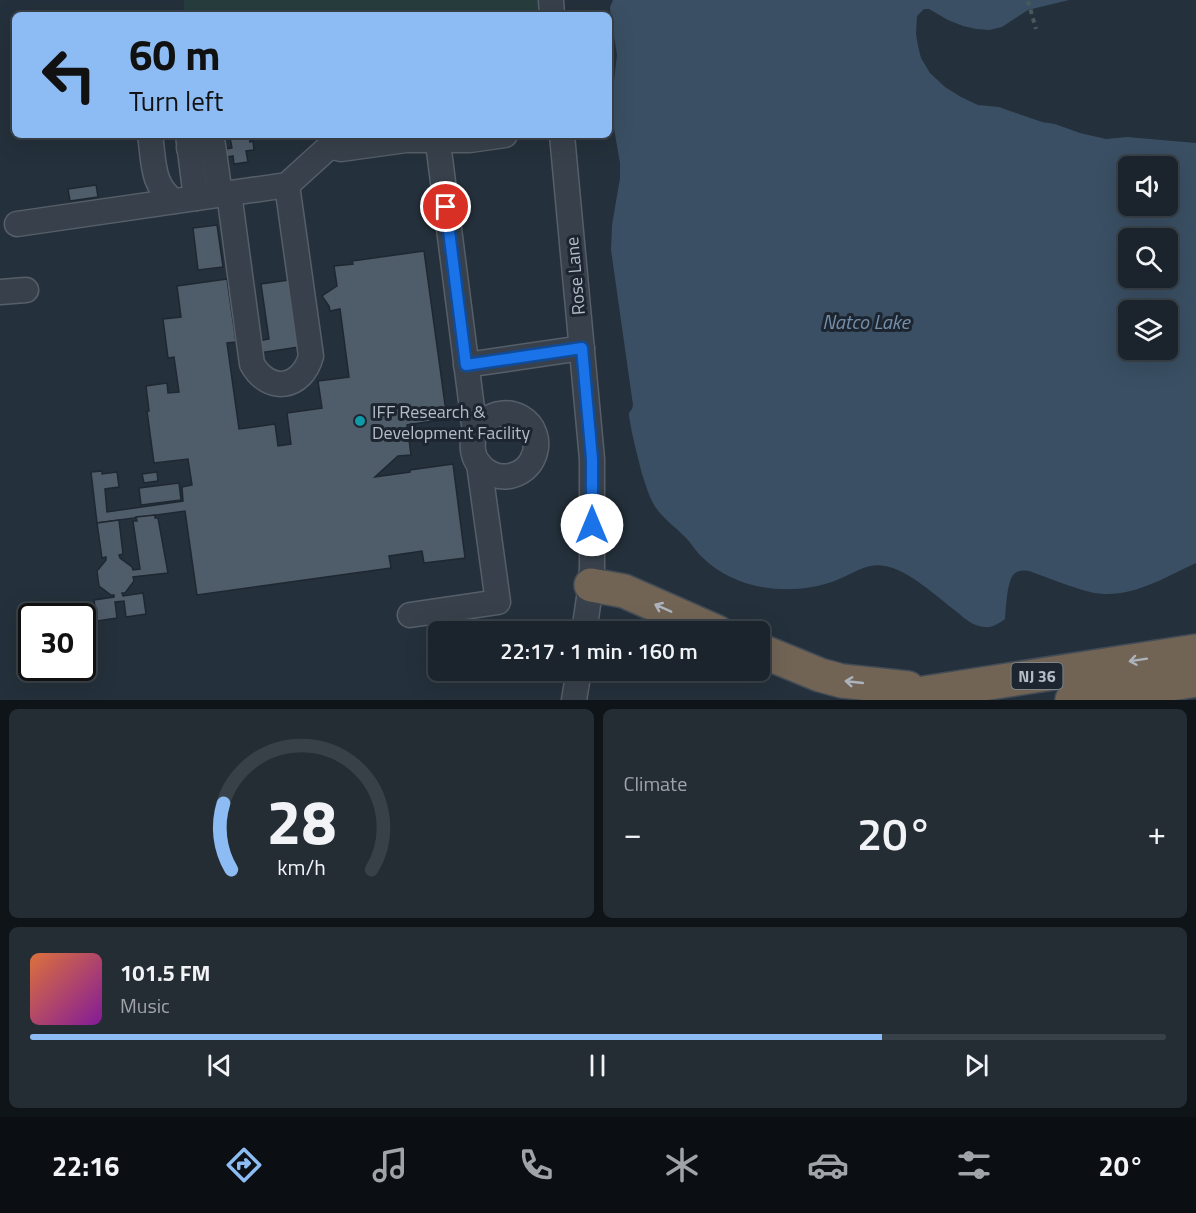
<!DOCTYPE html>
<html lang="en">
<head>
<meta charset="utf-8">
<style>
	:root { --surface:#1b242c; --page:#242c34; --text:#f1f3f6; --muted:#a0a4a9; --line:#394148; --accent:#8cbcf3 }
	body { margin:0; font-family:"Titillium Web",sans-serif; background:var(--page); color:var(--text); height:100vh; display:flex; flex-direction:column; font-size:22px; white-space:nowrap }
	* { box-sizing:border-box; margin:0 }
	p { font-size:20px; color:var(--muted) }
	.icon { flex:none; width:33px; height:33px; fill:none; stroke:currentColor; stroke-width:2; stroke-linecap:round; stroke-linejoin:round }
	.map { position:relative; height:700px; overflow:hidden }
	.sheet { display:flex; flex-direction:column; gap:9px; padding:9px; background:#0f1418; flex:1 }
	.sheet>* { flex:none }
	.guide { position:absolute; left:12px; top:12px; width:600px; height:126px; border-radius:9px; box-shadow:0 6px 24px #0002,0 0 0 2px var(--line); background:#8cbcf3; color:#111; overflow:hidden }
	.buttons { position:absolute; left:1118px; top:156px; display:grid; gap:12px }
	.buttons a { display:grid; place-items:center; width:60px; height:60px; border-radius:9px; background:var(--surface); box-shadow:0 6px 24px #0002,0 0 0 2px var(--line); font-size:30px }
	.speed { position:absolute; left:18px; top:603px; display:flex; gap:12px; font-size:30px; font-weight:700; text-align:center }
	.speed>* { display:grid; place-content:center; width:78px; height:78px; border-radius:50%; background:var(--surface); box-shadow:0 6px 24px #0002,0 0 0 2px var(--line); line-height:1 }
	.speed .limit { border:3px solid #111; border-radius:9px; background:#fff; color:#111 }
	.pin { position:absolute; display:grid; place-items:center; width:51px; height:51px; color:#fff; margin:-26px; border:3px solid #fff; border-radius:50%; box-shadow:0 2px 6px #0007 }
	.me { position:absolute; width:66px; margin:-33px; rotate:0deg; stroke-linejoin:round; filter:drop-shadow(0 0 4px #0008) }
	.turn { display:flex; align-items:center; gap:21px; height:126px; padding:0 18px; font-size:27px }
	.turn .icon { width:78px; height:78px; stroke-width:2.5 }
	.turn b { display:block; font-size:42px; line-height:51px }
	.big { font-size:45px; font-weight:600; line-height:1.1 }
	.sheet .widget { flex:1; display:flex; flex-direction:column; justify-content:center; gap:9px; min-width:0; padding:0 21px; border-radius:9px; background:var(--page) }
	.sheet .dial { align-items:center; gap:0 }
	.dial svg { height:156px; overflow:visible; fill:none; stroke:var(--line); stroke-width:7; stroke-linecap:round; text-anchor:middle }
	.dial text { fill:var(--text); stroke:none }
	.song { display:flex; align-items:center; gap:18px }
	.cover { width:72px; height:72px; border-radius:9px; background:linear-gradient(135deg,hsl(20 70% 55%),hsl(290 70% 35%)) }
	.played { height:6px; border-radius:3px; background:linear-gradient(90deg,var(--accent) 75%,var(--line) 75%) }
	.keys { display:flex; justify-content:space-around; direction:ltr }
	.heat { display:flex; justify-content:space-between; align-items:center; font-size:33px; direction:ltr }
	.sheet .tiles { flex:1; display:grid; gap:9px; grid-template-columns:1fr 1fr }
	.widget:last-child { grid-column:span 2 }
	.trip { position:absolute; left:428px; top:621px; width:342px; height:60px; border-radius:9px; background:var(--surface); box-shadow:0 6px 24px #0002,0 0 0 2px var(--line); font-weight:600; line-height:60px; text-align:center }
	.tab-bar { display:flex; height:96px; justify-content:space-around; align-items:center; background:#0b0e12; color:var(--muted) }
	.tab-bar .icon { width:42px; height:42px }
	.tab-bar .current { color:var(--accent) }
	.tab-bar b { font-size:27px; color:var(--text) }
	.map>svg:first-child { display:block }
</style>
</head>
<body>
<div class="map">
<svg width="1196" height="700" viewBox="0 0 1196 700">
	<rect width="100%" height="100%" fill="#24303b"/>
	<path fill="#273d3d" d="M 184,0 L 538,0 L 540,15 L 184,15 Z"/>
	<path fill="#3a4f63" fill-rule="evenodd" d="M 613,0 L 1069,0 L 1028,10 L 1002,27 L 989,30 L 976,29 L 963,26 L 948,20 L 929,9 L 924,9 L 917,16 L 916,34 L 918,46 L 921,58 L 930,73 L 945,87 L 961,97 L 978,105 L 999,107 L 1042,122 L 1055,124 L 1080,133 L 1106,139 L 1127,137 L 1196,143 L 1196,563 C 1163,578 1128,601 1090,592 C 1070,587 1049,578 1029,571 C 1024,570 1018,570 1014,574 C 1007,580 1006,609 1005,619 C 998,624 992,628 984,627 C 973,626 965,619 957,612 C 937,597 909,570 885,566 C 870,563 859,570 846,576 C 836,581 823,585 812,587 C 773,594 730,585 702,557 C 695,551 691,542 684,536 C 672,524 658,515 651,499 C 647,491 645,482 642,474 C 637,454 632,436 629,416 L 629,413 L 632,409 L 633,405 L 611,250 L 612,225 L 620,178 L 620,163 L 612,117 L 613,89 L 617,55 L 611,18 L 610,7 ZM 1128,166 L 1167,166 L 1167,206 L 1128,206 ZM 1128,238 L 1167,238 L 1167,278 L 1128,278 ZM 1128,310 L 1167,310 L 1167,350 L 1128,350 Z"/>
	<g fill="#4f5c69" stroke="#1f2832" stroke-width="1.5">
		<path d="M 249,135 L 250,142 L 253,141 L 254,150 L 246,151 L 248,162 L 234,164 L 233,156 L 222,158 L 221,150 L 232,148 L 230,138 Z"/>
		<path d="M 96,185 L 98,197 L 70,201 L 68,189 Z"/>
		<path d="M 217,225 L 223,267 L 198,270 L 193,228 Z"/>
		<path d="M 424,251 L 447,419 L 407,425 L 411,455 L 398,456 L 375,477 L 410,472 L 410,470 L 453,464 L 465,558 L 424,563 L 422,551 L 389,556 L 391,568 L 197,595 L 185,511 L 97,523 L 91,472 L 102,471 L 102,474 L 117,472 L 119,487 L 105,489 L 107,512 L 183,501 L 182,487 L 192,485 L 188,459 L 154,463 L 147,411 L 149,411 L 146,386 L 167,383 L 168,393 L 179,392 L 174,357 L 168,358 L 163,319 L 181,317 L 177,286 L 227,279 L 236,342 L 227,343 L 239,429 L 275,424 L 278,446 L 291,444 L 287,413 L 322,408 L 318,381 L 349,377 L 340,309 L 330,311 L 329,306 L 322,296 L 337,286 L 334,266 L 353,264 L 352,261 Z"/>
		<path d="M 289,280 L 299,347 L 259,353 L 258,341 L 269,339 L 261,284 Z"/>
		<path d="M 157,472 L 158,481 L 144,483 L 142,474 Z"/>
		<path d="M 179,483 L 181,500 L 141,505 L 139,488 Z"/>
		<path d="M 155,515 L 155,518 L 158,518 L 168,573 L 133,577 L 134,581 L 125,593 L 122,593 L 123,596 L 143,593 L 146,614 L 126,617 L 124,601 L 115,602 L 117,618 L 97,621 L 94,600 L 114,597 L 114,595 L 111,595 L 99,586 L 97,571 L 106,560 L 106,557 L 102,558 L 97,523 L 119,520 L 123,554 L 119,555 L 120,558 L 132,567 L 133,570 L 140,569 L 133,521 L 137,521 L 136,517 Z"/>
	</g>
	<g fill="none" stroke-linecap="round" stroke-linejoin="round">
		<g stroke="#565f69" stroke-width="27">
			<g id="minor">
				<path d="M 551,0 L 552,15"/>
				<path d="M 150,135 C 154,160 151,185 174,201"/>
				<path d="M 188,135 L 196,198"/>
				<path d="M 437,135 L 475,432 C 473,438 472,443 473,450 C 475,467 493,479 510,476 C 519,474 528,468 532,460 C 551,423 501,392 475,432"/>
				<path d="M 562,135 L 592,459 L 592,568 L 590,591 L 584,632"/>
				<path d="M 189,148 L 213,145 L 220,195"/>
				<path d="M 337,148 L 341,149 L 406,140 L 470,140 L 505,135"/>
				<path d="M 229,193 L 252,364 C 269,394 302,389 311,356 L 287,185"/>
				<path d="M 17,224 L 287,185 L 330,146 L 339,140 L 354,135"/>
				<path d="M 0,292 L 26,290"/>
				<path d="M 466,365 L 582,348"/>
				<path d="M 410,615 L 498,602 L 479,464"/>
				<path d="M 574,700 L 579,670"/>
			</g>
		</g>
		<g stroke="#434c56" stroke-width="36">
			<g id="highway">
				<path d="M 591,585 L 624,591 L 717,632"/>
				<path d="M 759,650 L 820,675 L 842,681 L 908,688"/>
				<path d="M 879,700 L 1196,651"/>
				<path d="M 1072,700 L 1196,680"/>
			</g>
		</g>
		<path stroke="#465a5b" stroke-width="4" stroke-dasharray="4.5 4.5" stroke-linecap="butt" d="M 1028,1 L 1036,29"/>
		<use href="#minor" stroke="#38414b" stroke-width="24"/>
		<use href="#highway" stroke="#716455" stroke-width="33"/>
	</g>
	<defs><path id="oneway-shaft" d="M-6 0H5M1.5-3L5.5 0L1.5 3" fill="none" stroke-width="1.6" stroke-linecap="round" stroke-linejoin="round" transform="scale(1.5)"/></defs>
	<g stroke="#acb3bc">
		<use href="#oneway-shaft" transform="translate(663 608) rotate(-156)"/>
		<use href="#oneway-shaft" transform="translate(1138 660) rotate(171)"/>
		<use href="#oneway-shaft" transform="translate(854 682) rotate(-174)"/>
	</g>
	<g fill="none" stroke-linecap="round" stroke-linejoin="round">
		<g stroke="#114b97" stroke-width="15">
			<path id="route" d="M 446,207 L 466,365 L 582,348 L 592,459 L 592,525"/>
		</g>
		<use href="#route" stroke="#1a73e8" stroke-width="10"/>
	</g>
	<circle fill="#0f9aa8" stroke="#1d2630" stroke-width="2" cx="360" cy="421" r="6"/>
	<g text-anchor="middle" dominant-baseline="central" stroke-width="6" stroke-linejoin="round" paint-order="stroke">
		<rect fill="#1d2630" stroke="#868f9a" stroke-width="1.5" x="1011.5" y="663" width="51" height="26" rx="4.5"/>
		<g font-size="16" font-weight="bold" fill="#b3bcc7">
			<text x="1037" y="676">NJ 36</text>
		</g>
		<g font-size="18" fill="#b3bcc7" stroke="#1d2630">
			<text transform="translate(575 276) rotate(-95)">Rose Lane</text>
		</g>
		<g font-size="18" fill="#b3bcc7" stroke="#1d2630" text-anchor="start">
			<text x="372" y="411">IFF Research &amp;<tspan x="372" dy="21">Development Facility</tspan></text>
		</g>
		<g font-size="20" font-style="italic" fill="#758fa9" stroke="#1d2630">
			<text x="866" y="321">Natco Lake</text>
		</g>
	</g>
</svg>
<div class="buttons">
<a><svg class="icon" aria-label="sound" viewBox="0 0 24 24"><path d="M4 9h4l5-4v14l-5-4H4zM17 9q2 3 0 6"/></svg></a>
<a><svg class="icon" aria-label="search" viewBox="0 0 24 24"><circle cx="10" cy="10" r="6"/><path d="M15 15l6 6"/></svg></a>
<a><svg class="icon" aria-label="layers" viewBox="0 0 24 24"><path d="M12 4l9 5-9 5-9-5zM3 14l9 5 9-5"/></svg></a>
</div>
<div class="speed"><div class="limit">30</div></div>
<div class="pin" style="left:446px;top:207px;background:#d93025"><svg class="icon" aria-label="arrive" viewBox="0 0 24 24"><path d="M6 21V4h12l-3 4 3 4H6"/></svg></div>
<svg class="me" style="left:592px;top:525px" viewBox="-20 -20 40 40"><circle r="19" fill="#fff"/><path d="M0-13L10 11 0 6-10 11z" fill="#1a73e8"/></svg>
<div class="trip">22:17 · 1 min · 160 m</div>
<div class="guide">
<div class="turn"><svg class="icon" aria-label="left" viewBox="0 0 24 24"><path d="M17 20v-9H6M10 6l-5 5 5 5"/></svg><div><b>60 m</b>Turn left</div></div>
</div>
</div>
<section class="sheet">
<div class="tiles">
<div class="widget dial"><svg viewBox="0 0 100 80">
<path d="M14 69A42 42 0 1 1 86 69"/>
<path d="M14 69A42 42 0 0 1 10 35" stroke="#8cbcf3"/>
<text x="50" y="56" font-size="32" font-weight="700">28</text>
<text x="50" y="72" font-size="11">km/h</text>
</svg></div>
<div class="widget"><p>Climate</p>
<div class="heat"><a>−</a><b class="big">20°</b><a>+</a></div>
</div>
<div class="widget">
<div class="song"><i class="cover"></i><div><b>101.5 FM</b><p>Music</p></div></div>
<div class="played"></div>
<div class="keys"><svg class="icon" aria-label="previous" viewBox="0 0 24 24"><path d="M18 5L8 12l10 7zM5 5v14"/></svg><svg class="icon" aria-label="pause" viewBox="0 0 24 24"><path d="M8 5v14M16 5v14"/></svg><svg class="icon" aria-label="next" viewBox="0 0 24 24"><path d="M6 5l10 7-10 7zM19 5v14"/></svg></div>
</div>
</div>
</section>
<nav class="tab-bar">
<b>22:16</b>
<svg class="icon current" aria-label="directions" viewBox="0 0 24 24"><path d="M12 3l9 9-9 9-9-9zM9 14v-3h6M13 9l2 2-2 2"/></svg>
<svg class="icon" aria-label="music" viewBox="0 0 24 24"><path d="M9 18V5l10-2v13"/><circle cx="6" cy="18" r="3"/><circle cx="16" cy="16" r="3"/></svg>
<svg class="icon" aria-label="phone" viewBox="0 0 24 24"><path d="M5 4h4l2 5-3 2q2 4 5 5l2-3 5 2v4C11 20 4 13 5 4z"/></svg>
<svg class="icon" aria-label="climate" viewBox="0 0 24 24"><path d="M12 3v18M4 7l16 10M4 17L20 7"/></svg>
<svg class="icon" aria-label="car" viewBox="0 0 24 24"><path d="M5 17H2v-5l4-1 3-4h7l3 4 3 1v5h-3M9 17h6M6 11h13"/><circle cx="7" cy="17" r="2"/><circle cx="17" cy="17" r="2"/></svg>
<svg class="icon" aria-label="filters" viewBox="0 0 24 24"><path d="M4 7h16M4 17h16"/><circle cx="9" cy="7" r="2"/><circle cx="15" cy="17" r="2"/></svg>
<b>20°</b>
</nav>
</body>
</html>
